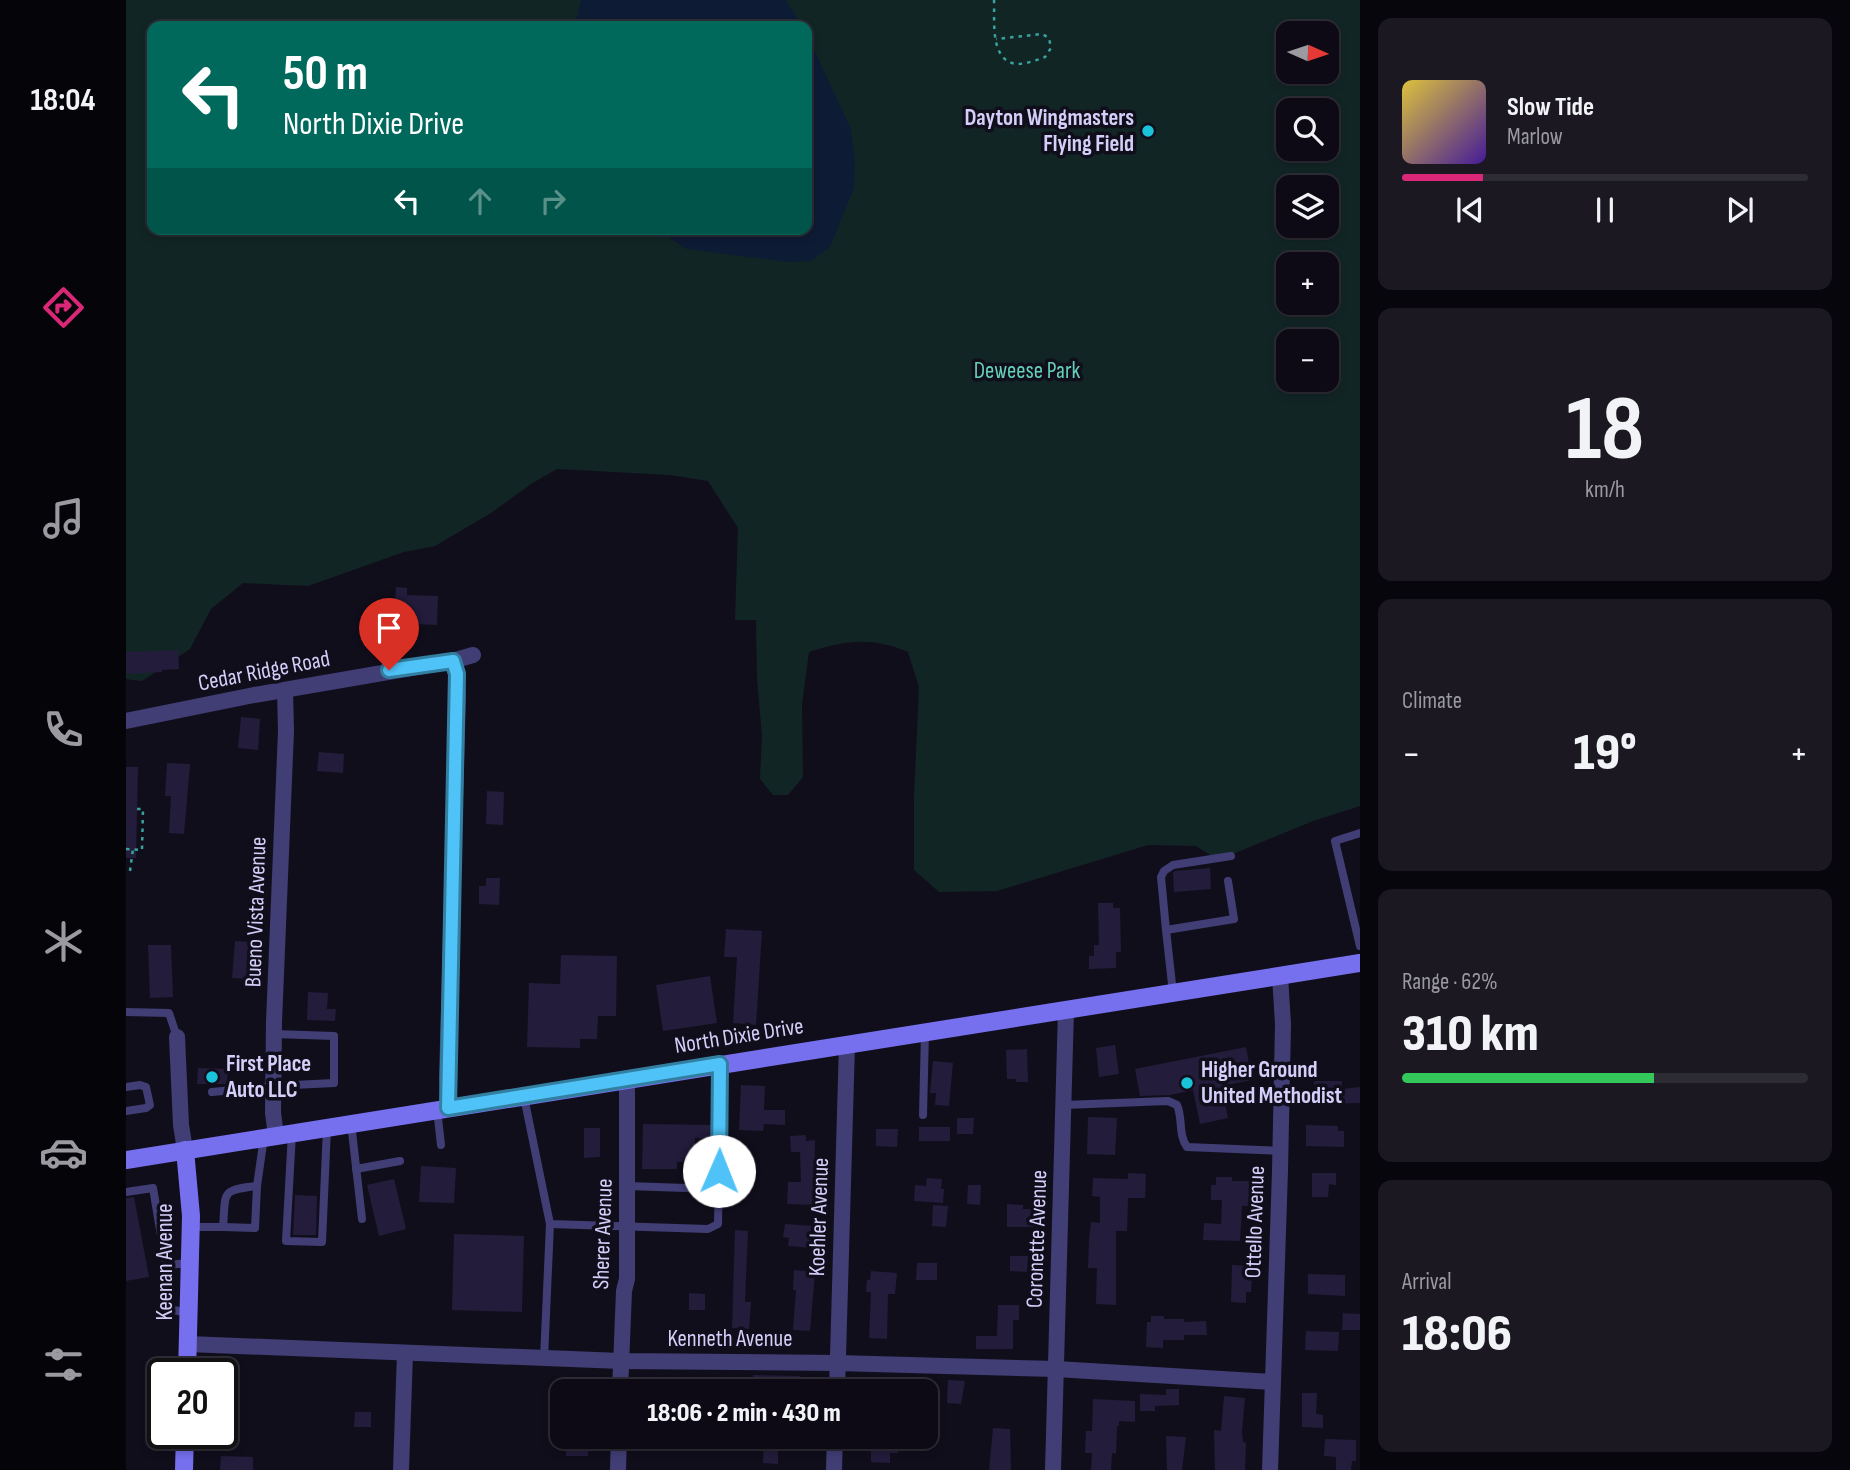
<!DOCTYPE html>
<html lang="en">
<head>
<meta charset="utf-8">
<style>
	:root { --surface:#0d0a15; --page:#1b1822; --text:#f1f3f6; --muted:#9a9aa0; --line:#2d2b34; --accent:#db2777 }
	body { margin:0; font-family:"Sofia Sans Condensed",sans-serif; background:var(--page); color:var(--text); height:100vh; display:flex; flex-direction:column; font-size:26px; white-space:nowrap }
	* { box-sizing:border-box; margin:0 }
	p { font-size:23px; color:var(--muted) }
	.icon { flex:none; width:38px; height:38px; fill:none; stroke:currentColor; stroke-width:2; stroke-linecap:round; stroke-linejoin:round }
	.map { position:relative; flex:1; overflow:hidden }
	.drawer { display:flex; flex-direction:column; gap:18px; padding:18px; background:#07060c; width:490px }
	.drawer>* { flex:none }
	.banner { position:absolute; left:21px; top:21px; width:665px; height:214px; border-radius:14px; box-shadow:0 4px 10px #0003,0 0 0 2px var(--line); background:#00695c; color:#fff; overflow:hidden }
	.needle { width:46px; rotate:93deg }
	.controls { position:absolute; left:1150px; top:21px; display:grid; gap:14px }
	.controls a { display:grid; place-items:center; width:63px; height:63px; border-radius:14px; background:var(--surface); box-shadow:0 4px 10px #0003,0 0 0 2px var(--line); font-size:35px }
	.speed { position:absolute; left:21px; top:1358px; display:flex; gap:14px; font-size:35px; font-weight:700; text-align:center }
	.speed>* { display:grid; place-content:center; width:91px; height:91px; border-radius:50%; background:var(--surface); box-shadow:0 4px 10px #0003,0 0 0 2px var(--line); line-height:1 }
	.speed .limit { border:4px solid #111; border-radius:10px; background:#fff; color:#111 }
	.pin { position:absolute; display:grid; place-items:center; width:60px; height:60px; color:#fff; margin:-72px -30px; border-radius:50% 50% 50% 0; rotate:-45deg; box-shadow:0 0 7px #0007 }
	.pin .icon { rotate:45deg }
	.me { position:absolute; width:77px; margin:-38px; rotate:1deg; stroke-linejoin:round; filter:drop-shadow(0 0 5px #0008) }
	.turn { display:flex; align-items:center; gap:24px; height:147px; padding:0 21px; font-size:32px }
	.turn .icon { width:91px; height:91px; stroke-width:2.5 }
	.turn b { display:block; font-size:49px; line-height:60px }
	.lanes { display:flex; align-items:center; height:66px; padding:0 21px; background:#0003; justify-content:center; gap:35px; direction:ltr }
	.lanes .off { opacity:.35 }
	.big { font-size:52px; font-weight:800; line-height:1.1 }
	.drawer .card { flex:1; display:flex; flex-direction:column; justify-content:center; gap:10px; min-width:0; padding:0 24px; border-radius:14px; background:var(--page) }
	.drawer .dial { align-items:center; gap:0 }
	.dial b { font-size:91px; line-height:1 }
	.song { display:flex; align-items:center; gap:21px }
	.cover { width:84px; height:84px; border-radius:10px; background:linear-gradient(135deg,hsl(50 70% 55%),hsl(260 70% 35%)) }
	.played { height:7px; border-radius:4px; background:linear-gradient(90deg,var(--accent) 20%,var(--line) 20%) }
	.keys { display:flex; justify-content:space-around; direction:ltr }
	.heat { display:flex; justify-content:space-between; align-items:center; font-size:38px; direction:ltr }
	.charge { height:10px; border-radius:5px; background:linear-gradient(90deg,#34c759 62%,var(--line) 0) }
	.trip { position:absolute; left:424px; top:1379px; width:388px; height:70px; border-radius:14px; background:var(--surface); box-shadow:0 4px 10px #0003,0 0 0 2px var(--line); font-weight:800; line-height:70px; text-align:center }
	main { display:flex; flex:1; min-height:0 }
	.tabs { display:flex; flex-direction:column; width:126px; justify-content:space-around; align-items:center; background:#050408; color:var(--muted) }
	.tabs .icon { width:49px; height:49px }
	.tabs .selected { color:var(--accent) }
	.tabs b { font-size:32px; color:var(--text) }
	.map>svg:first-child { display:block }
</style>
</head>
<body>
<main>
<nav class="tabs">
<b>18:04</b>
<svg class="icon selected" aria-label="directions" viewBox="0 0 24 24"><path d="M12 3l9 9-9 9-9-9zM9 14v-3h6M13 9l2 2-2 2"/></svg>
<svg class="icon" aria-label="music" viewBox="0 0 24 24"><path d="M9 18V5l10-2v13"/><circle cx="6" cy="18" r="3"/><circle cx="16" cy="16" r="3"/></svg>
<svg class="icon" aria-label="phone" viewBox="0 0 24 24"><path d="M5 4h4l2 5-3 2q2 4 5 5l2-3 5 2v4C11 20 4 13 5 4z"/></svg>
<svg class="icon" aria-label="climate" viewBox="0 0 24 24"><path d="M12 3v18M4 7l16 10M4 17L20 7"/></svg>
<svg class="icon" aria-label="car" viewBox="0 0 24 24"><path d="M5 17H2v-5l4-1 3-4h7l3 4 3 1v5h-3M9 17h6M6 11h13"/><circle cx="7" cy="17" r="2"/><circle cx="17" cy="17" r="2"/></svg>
<svg class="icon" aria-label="filters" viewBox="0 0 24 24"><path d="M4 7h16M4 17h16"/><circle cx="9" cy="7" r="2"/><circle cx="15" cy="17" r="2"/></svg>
</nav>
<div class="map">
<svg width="1234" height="1470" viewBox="0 0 1234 1470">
	<rect width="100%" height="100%" fill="#110e1c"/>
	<path fill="#122525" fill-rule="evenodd" d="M 0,0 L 1234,0 L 1234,806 L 1187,821 L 1092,860 L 1070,846 L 1022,845 L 871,891 L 813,892 L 788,870 L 788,797 L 793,687 L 782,652 C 746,637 719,640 683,652 L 676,704 L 677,777 L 662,795 L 647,795 L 634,779 L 636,736 L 631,678 L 630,620 L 609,620 L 612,528 L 582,481 L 544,475 L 431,469 L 405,484 L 365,513 L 309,546 L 278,552 L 182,586 L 117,583 L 85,609 L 64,649 L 16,681 L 0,679 ZM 26,26 L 681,26 L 681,229 L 26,229 ZM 1162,33 L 1200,33 L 1200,72 L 1162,72 ZM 1162,110 L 1200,110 L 1200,149 L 1162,149 ZM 1162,187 L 1200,187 L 1200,226 L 1162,226 ZM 1162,264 L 1200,264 L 1200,303 L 1162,303 ZM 1162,341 L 1200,341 L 1200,380 L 1162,380 Z"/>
	<g fill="#0e1b35">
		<path d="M 455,0 L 660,0 L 676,26 L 449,26 Z"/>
		<path d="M 681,35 L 725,129 L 729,163 L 728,188 L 704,247 L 685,261 L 662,262 L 560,249 L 544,238 L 536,229 L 681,229 Z"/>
	</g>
	<g fill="#231c3b">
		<path d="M 270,587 L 281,588 L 281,595 L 312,596 L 311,625 L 268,623 Z"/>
		<path d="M 52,650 L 53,669 L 36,670 L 36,672 L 0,674 L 0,652 Z"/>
		<path d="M 115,717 L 134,719 L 132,750 L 112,748 Z"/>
		<path d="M 193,752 L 218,754 L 217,773 L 191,771 Z"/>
		<path d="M 41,763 L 64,764 L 58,834 L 43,833 L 45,796 L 39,796 Z"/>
		<path d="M 0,767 L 12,767 L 10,858 L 0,858 Z"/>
		<path d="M 361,791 L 378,792 L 377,825 L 360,824 Z"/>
		<path d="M 1084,868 L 1085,889 L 1048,892 L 1047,873 L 1049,871 Z"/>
		<path d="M 360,878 L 374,878 L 373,905 L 353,904 L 353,886 L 360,886 Z"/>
		<path d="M 972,903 L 987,903 L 987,908 L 994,908 L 995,952 L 990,952 L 990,968 L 963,969 L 963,956 L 968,956 L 968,945 L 973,945 Z"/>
		<path d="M 600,929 L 636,931 L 630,1025 L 607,1023 L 611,957 L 598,957 Z"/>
		<path d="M 109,941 L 126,942 L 123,979 L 106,978 Z"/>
		<path d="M 22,945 L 45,945 L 47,997 L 24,998 Z"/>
		<path d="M 435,955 L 491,956 L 490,1016 L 472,1016 L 471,1039 L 454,1039 L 454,1048 L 401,1047 L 403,983 L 434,984 Z"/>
		<path d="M 584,976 L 591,1023 L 537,1031 L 530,985 Z"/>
		<path d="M 182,992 L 202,993 L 201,1009 L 210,1009 L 209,1021 L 181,1020 Z"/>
		<path d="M 989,1045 L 993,1074 L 973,1077 L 970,1048 Z"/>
		<path d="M 1120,1047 L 1126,1080 L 1096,1086 L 1102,1118 L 1074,1124 L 1067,1090 L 1044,1095 L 1014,1096 L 1009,1069 Z"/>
		<path d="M 901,1049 L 902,1082 L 890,1082 L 890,1079 L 881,1079 L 880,1050 Z"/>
		<path d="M 807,1061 L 827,1063 L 823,1106 L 809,1105 L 810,1093 L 804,1093 Z"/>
		<path d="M 72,1068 L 102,1069 L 101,1084 L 71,1084 Z"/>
		<path d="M 1188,1081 L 1216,1081 L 1216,1089 L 1234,1087 L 1234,1103 L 1188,1104 Z"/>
		<path d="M 615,1085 L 639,1086 L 638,1110 L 659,1110 L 659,1125 L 638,1124 L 637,1131 L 613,1130 Z"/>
		<path d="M 962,1117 L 991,1118 L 989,1155 L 961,1154 Z"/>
		<path d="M 831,1118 L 848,1118 L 847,1134 L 831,1134 Z"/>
		<path d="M 517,1124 L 587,1125 L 587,1139 L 569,1138 L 569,1162 L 551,1162 L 551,1169 L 516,1169 Z"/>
		<path d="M 1180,1125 L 1212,1126 L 1212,1131 L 1218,1131 L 1218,1147 L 1180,1146 Z"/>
		<rect x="793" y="1127" width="31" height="14"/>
		<path d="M 458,1128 L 474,1128 L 474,1157 L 458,1158 Z"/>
		<path d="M 750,1129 L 772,1129 L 771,1147 L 750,1146 Z"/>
		<path d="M 680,1135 L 680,1141 L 689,1140 L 688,1205 L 661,1204 L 662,1182 L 675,1182 L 674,1152 L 665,1152 L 664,1136 Z"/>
		<path d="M 295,1166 L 330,1168 L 328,1203 L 293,1202 Z"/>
		<path d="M 1002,1173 L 1020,1174 L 1019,1198 L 1002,1198 L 1001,1231 L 990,1231 L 990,1305 L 970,1304 L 971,1268 L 962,1268 L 963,1241 L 965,1222 L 974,1223 L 974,1197 L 966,1196 L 967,1178 L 1002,1179 Z"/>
		<path d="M 1186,1173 L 1210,1173 L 1210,1185 L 1203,1184 L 1202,1197 L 1186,1197 Z"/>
		<path d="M 1090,1177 L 1106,1177 L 1106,1181 L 1123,1181 L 1123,1206 L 1116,1206 L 1114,1241 L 1077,1240 L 1078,1223 L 1095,1224 L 1096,1200 L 1085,1200 L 1085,1185 L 1090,1185 Z"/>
		<path d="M 801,1178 L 816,1179 L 815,1189 L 818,1189 L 817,1203 L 788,1201 L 789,1185 L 800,1186 Z"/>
		<path d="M 268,1179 L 280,1229 L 253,1236 L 241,1185 Z"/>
		<path d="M 842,1185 L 855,1185 L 854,1205 L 841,1204 Z"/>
		<path d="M 169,1195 L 191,1196 L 190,1235 L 167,1235 Z"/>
		<path d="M 8,1197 L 23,1277 L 0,1281 L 0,1198 Z"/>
		<path d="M 881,1204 L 897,1205 L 897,1209 L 909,1209 L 909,1227 L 881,1227 Z"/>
		<path d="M 807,1205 L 822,1206 L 820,1227 L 806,1226 Z"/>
		<path d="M 659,1224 L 688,1226 L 686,1248 L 662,1246 L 663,1238 L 657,1237 Z"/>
		<path d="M 609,1230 L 622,1231 L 619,1302 L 625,1302 L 623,1329 L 606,1328 Z"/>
		<path d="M 328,1234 L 398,1236 L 396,1312 L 326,1310 Z"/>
		<path d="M 884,1256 L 902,1256 L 901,1272 L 884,1271 Z"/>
		<path d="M 791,1263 L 811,1263 L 811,1280 L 790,1280 Z"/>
		<path d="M 1106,1265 L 1120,1266 L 1120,1278 L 1126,1278 L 1125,1292 L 1120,1292 L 1120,1303 L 1105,1302 Z"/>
		<path d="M 668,1270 L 689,1272 L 684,1331 L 667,1330 L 670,1290 L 667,1290 Z"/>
		<path d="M 745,1271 L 771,1273 L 769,1294 L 762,1294 L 761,1339 L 743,1338 L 745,1292 L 740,1292 L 741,1280 L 744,1280 Z"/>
		<path d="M 1182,1274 L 1219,1275 L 1219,1296 L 1182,1294 Z"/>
		<path d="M 563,1293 L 579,1294 L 579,1310 L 563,1310 Z"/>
		<path d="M 872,1305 L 893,1305 L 893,1320 L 887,1320 L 887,1349 L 850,1349 L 850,1336 L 871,1336 Z"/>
		<path d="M 1217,1313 L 1234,1314 L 1234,1330 L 1216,1330 Z"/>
		<path d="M 1025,1316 L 1038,1316 L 1038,1319 L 1058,1319 L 1058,1322 L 1080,1321 L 1081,1335 L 1058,1335 L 1058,1340 L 1037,1340 L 1037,1348 L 1020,1347 L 1021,1322 L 1025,1322 Z"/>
		<path d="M 1180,1331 L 1213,1332 L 1212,1351 L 1179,1350 Z"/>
		<path d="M 627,1375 L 674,1376 L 674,1381 L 683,1381 L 683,1391 L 627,1391 Z"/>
		<path d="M 738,1377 L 779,1380 L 779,1391 L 737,1391 Z"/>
		<path d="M 822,1380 L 839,1381 L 835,1404 L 821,1403 Z"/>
		<path d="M 1040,1389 L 1053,1389 L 1053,1405 L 1029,1406 L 1029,1411 L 1014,1411 L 1014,1394 L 1040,1395 Z"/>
		<path d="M 1176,1393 L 1191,1393 L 1190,1414 L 1197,1415 L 1197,1428 L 1176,1427 Z"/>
		<path d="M 1098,1396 L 1119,1398 L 1116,1431 L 1117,1442 L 1120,1443 L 1119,1470 L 1089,1470 L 1088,1430 L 1095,1431 Z"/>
		<path d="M 967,1399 L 1009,1401 L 1009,1422 L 993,1421 L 993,1426 L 991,1426 L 990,1454 L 986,1453 L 985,1470 L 965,1470 L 966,1453 L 959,1453 L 960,1431 L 966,1431 Z"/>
		<path d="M 229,1412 L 245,1412 L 245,1427 L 228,1427 Z"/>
		<path d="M 867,1428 L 884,1429 L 885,1470 L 863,1470 Z"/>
		<path d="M 1040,1436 L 1060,1437 L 1056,1470 L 1041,1470 Z"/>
		<path d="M 638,1437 L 652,1437 L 652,1464 L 637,1463 Z"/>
		<path d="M 745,1437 L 773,1437 L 772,1453 L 764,1453 L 764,1463 L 745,1462 Z"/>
		<path d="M 1199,1439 L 1230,1440 L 1230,1461 L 1226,1461 L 1225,1470 L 1210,1470 L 1210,1457 L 1198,1456 Z"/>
		<rect x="440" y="1440" width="22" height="16"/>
		<path d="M 95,1456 L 127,1457 L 127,1470 L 94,1470 Z"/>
	</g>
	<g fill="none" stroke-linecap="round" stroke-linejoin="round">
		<g stroke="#3aa29e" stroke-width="2.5" stroke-dasharray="3.5 5" stroke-linecap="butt">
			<path d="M 868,0 C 869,20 863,61 891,64 C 900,64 911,60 919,57 L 925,48 L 923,38 L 916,34 L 870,39"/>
			<path d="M 0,849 L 16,850 L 17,809 L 11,809"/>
			<path d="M 4,871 L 7,849"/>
		</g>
		<g stroke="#413e76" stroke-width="8">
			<path d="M 1234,833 L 1209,841 L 1234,946"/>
			<path d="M 1040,930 L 1035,877 L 1038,871 L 1047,865 L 1105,856"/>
			<path d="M 1047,993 L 1040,930 L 1108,919 L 1102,881"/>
			<path d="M 0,1012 L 43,1013 L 51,1037"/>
			<path d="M 0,1087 L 14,1085 L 20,1087 L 24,1105 L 20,1108 L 0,1111"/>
			<path d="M 86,1092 L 147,1086 L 208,1083 L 208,1036 L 148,1034"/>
			<path d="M 398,1097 L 424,1224 L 582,1229 L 592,1224 L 595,1064"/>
			<path d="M 938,1105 L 1042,1101 L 1051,1105 C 1057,1118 1052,1135 1061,1147 L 1155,1151"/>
			<path d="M 311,1109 L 315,1145"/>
			<path d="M 797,1115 L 799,1032"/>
			<path d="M 225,1123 L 236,1219"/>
			<path d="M 166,1133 L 160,1241 L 196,1242 L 201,1128"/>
			<path d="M 230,1169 L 274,1161"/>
			<path d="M 502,1186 L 560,1188"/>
			<path d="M 0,1192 L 27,1188 L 40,1265 L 64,1263"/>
			<path d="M 65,1227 L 97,1227 C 100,1192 94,1190 131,1186"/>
			<path d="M 97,1227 L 129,1228 L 131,1186 L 138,1137"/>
			<path d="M 40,1265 L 43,1309 L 62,1313"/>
			<path d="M 418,1359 L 424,1224"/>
		</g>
		<g stroke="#413e76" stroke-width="16">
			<path d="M 0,721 L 128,695 L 326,661 L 347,655"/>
			<path d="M 51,1037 L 55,1125 L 59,1150"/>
			<path d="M 322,1108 L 321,1077 L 332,695 L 331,674 L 326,661"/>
			<path d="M 150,1135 L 147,1113 L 148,1022 L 160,731 L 159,690"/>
			<path d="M 62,1344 L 495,1361 L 711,1363 L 930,1369 L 1146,1382"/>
			<path d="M 494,1391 L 498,1291 L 501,1279 L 501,1079"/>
			<path d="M 711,1391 L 721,1044"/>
			<path d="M 275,1470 L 279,1353"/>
			<path d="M 492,1470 L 493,1437"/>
			<path d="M 708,1470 L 709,1437"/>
			<path d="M 927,1470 L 940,1010"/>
			<path d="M 1144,1470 L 1154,1171 L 1157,1024 L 1154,976"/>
		</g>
		<g stroke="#7670ef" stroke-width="18">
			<path d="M 59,1150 L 65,1216 L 61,1374"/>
			<path d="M 0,1160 L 1234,963"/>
			<path d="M 58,1470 L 59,1433"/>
		</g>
	</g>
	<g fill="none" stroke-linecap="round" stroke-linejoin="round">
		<g stroke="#337fa1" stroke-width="18">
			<path id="route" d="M 263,670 L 327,661 L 331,674 L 322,1108 L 594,1064 L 593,1171"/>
		</g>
		<use href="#route" stroke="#4fc3f7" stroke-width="12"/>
	</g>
	<g fill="#19c4db" stroke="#110e1c" stroke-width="2.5">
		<circle cx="1022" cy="131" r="7"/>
		<circle cx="86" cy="1077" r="7"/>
		<circle cx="1061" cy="1083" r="7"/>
	</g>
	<g text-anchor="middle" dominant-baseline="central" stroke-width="7" stroke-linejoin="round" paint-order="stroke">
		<g font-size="23" font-weight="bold" fill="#d4cff9" stroke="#110e1c" text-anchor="start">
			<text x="1008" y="118" text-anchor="end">Dayton Wingmasters<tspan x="1008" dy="26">Flying Field</tspan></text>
			<text x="100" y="1064">First Place<tspan x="100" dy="26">Auto LLC</tspan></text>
			<text x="1075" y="1070">Higher Ground<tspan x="1075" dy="26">United Methodist</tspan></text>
		</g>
		<g font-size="23" fill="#64d0b7" stroke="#110e1c">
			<text x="901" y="371">Deweese Park</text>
		</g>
		<g font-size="23" fill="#d4cff9" stroke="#110e1c">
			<text transform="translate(138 671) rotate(-11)">Cedar Ridge Road</text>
			<text transform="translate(130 912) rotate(-88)">Bueno Vista Avenue</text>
			<text transform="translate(613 1036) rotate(-9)">North Dixie Drive</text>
			<text transform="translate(693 1217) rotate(-88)">Koehler Avenue</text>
			<text transform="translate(1129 1222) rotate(-88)">Ottello Avenue</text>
			<text transform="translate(477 1234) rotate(-88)">Sherer Avenue</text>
			<text transform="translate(911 1239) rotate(-88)">Coronette Avenue</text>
			<text transform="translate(39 1262) rotate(-90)">Keenan Avenue</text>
			<text x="604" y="1339">Kenneth Avenue</text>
		</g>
	</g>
</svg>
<div class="controls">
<a><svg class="needle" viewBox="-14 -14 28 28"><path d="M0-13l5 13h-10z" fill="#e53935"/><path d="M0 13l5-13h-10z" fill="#9a9aa0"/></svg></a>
<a><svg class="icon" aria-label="search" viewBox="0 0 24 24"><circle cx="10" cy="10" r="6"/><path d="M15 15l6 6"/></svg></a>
<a><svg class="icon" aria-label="layers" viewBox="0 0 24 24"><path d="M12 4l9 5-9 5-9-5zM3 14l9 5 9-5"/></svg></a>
<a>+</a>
<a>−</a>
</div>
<div class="speed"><div class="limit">20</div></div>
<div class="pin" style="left:263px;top:670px;background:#d93025"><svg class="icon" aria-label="arrive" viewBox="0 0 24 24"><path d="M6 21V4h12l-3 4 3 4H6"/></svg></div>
<svg class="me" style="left:593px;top:1171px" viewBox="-20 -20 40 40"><circle r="19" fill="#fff"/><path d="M0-13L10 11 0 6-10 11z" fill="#4fc3f7"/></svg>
<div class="trip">18:06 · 2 min · 430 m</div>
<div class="banner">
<div class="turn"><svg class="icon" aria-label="left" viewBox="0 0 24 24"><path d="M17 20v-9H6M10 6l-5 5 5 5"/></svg><div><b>50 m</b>North Dixie Drive</div></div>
<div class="lanes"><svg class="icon" aria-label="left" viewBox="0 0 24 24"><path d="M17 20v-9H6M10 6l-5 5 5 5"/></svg><svg class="icon off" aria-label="ahead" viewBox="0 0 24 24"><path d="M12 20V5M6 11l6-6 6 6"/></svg><svg class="icon off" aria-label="right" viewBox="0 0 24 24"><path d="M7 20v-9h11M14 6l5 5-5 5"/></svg></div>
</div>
</div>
<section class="drawer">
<div class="card">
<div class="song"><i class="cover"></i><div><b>Slow Tide</b><p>Marlow</p></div></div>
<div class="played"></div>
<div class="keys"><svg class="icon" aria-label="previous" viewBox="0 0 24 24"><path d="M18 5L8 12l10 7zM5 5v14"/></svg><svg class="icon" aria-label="pause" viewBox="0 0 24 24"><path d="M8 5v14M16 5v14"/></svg><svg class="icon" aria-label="next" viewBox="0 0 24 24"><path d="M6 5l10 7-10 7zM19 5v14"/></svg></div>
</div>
<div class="card dial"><b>18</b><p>km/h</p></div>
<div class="card"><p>Climate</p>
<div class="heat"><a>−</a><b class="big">19°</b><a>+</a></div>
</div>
<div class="card"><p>Range · 62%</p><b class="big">310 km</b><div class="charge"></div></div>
<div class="card"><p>Arrival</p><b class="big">18:06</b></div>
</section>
</main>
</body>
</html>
